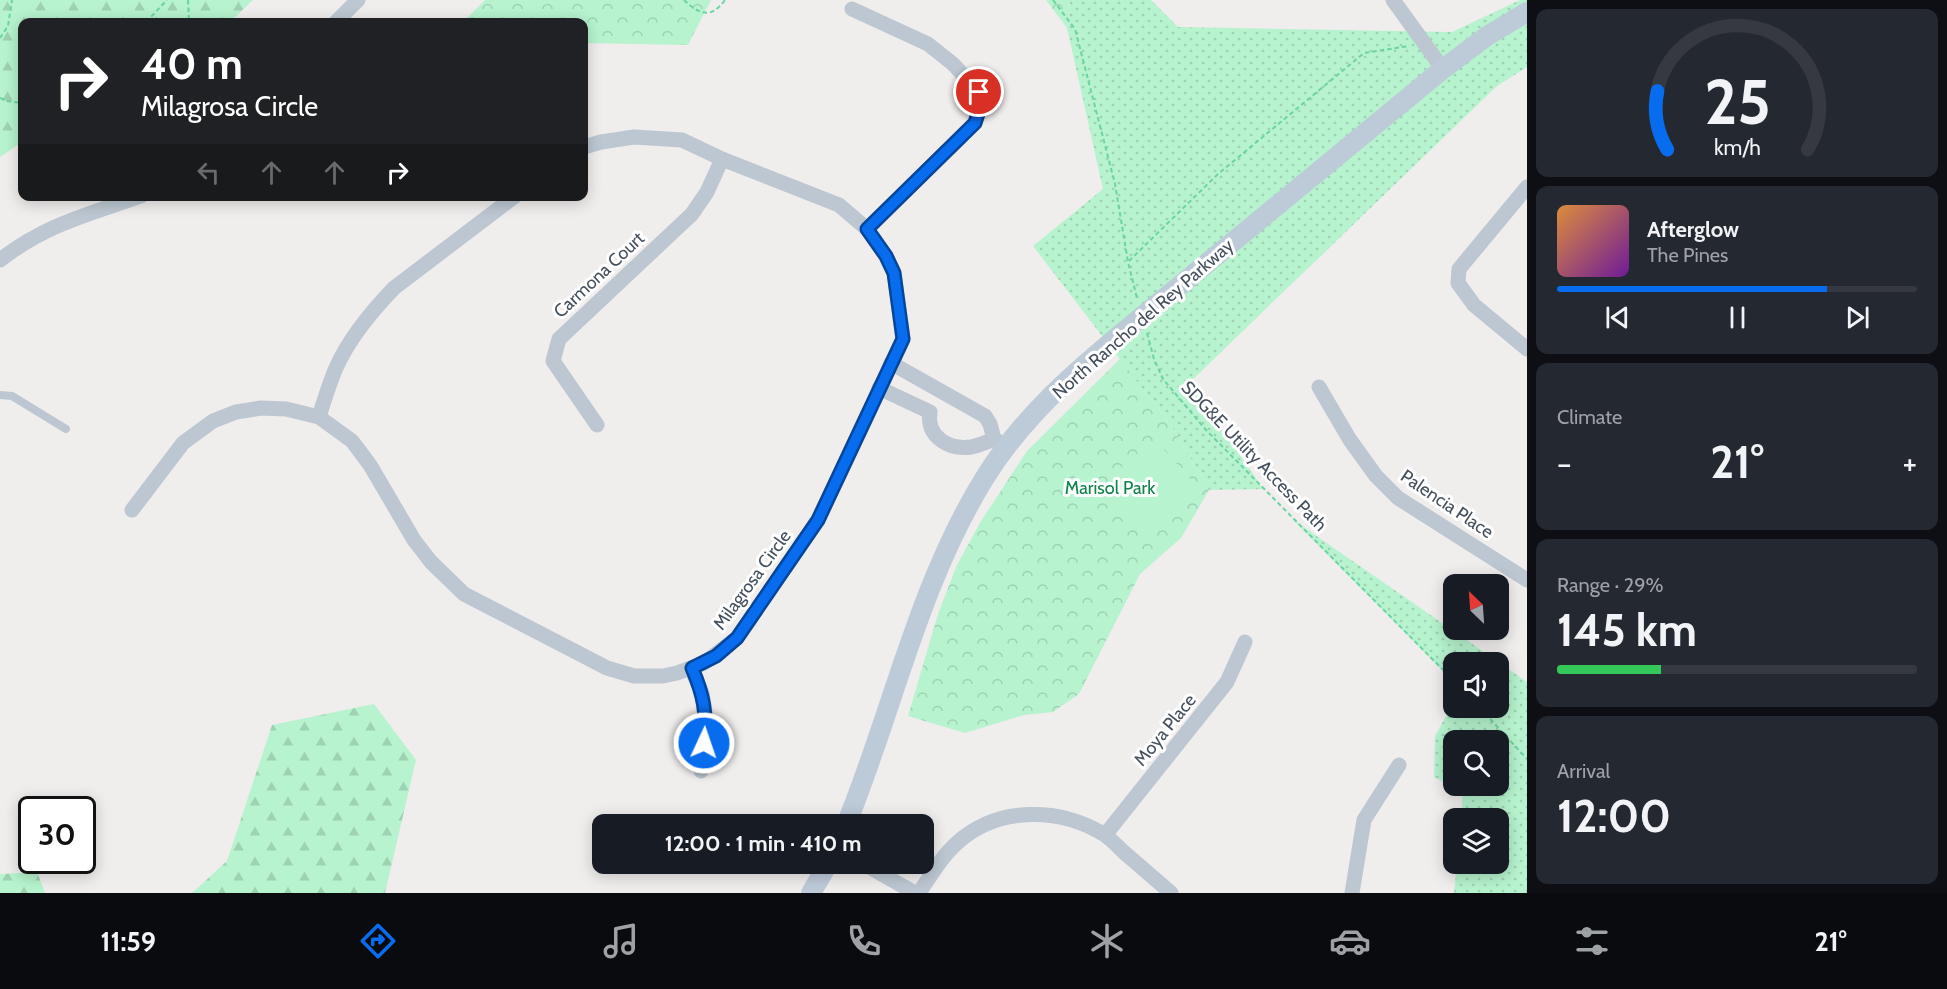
<!DOCTYPE html>
<html lang="en">
<head>
<meta charset="utf-8">
<style>
	:root { --surface:#171b24; --page:#242831; --text:#f1f3f6; --muted:#9ea1a6; --line:#363941; --accent:#086cee }
	body { margin:0; font-family:Cabin,sans-serif; background:var(--page); color:var(--text); height:100vh; display:flex; flex-direction:column; font-size:22px; white-space:nowrap }
	* { box-sizing:border-box; margin:0 }
	p { font-size:20px; color:var(--muted) }
	.icon { flex:none; width:33px; height:33px; fill:none; stroke:currentColor; stroke-width:2; stroke-linecap:round; stroke-linejoin:round }
	.map { position:relative; flex:1; overflow:hidden }
	.details { display:flex; flex-direction:column; gap:9px; padding:9px; background:#0d0f14; width:420px }
	.details>* { flex:none }
	.top-card { position:absolute; left:18px; top:18px; width:570px; height:183px; border-radius:12px; box-shadow:0 3px 15px #0003; background:#202124; color:#fff; overflow:hidden }
	.needle { width:39px; rotate:335deg }
	.controls { position:absolute; left:1443px; top:574px; display:grid; gap:12px }
	.controls a { display:grid; place-items:center; width:66px; height:66px; border-radius:12px; background:var(--surface); box-shadow:0 3px 15px #0003; font-size:30px }
	.speed { position:absolute; left:18px; top:796px; display:flex; gap:12px; font-size:30px; font-weight:700; text-align:center }
	.speed>* { display:grid; place-content:center; width:78px; height:78px; border-radius:50%; background:var(--surface); box-shadow:0 3px 15px #0003; line-height:1 }
	.speed .limit { border:3px solid #111; border-radius:9px; background:#fff; color:#111 }
	.pin { position:absolute; display:grid; place-items:center; width:51px; height:51px; color:#fff; margin:-26px; border:3px solid #fff; border-radius:50%; box-shadow:0 2px 6px #0007 }
	.me { position:absolute; width:66px; margin:-33px; rotate:3deg; stroke-linejoin:round; filter:drop-shadow(0 0 4px #0008) }
	.turn { display:flex; align-items:center; gap:21px; height:126px; padding:0 24px; font-size:27px }
	.turn .icon { width:78px; height:78px; stroke-width:2.5 }
	.turn b { display:block; font-size:42px; line-height:51px }
	.lanes { display:flex; align-items:center; height:57px; padding:0 24px; background:#0003; justify-content:center; gap:30px; direction:ltr }
	.lanes .off { opacity:.35 }
	.big { font-size:45px; font-weight:700; line-height:1.1 }
	.details .card { flex:1; display:flex; flex-direction:column; justify-content:center; gap:9px; min-width:0; padding:0 21px; border-radius:12px; background:var(--page) }
	.details .dial { align-items:center; gap:0 }
	.dial svg { height:156px; overflow:visible; fill:none; stroke:var(--line); stroke-width:7; stroke-linecap:round; text-anchor:middle }
	.dial text { fill:var(--text); stroke:none }
	.song { display:flex; align-items:center; gap:18px }
	.cover { width:72px; height:72px; border-radius:9px; background:linear-gradient(135deg,hsl(30 70% 55%),hsl(280 70% 35%)) }
	.played { height:6px; border-radius:3px; background:linear-gradient(90deg,var(--accent) 75%,var(--line) 75%) }
	.keys { display:flex; justify-content:space-around; direction:ltr }
	.heat { display:flex; justify-content:space-between; align-items:center; font-size:33px; direction:ltr }
	.charge { height:9px; border-radius:4px; background:linear-gradient(90deg,#34c759 29%,var(--line) 0) }
	.trip { position:absolute; left:592px; top:814px; width:342px; height:60px; border-radius:12px; background:var(--surface); box-shadow:0 3px 15px #0003; font-weight:700; line-height:60px; text-align:center }
	.tabs { display:flex; height:96px; justify-content:space-around; align-items:center; background:#090b0e; color:var(--muted) }
	.tabs .icon { width:42px; height:42px }
	.tabs .active { color:var(--accent) }
	.tabs b { font-size:27px; color:var(--text) }
	main { display:flex; flex:1; min-height:0 }
	.map>svg:first-child { display:block }
</style>
</head>
<body>
<main>
<div class="map">
<svg width="1527" height="893" viewBox="0 0 1527 893">
	<defs>
		<pattern id="grass-dots" width="8" height="8" patternUnits="userSpaceOnUse" patternTransform="scale(1.5)"><rect width="8" height="8" fill="#b6f3ce"/><path d="M2 2h.1M6 6h.1" fill="none" stroke="#9ed2b3" stroke-width="1.8" stroke-linecap="round"/></pattern>
		<pattern id="forest-firs" width="22" height="20" patternUnits="userSpaceOnUse" patternTransform="scale(1.5)"><rect width="22" height="20" fill="#b6f3ce"/><path d="M5 1l3.5 6h-7zM16 11l3.5 6h-7z" fill="#9ed2b3"/></pattern>
		<pattern id="park-crowns" width="20" height="18" patternUnits="userSpaceOnUse" patternTransform="scale(1.5)"><rect width="20" height="18" fill="#b6f3ce"/><path d="M2 6a3 3 0 1 1 6 0M12 15a3 3 0 1 1 6 0" fill="none" stroke="#9ed2b3"/></pattern>
	</defs>
	<rect width="100%" height="100%" fill="#f0eded"/>
	<g fill="url(#grass-dots)" fill-rule="evenodd">
		<path d="M 1070,0 L 1151,0 L 1178,27 L 1452,32 L 1520,0 L 1527,0 L 1527,67 L 1497,86 L 1190,382 L 1263,489 L 1209,490 L 1175,431 L 1033,246 L 1103,189 L 1067,28 Z"/>
		<path d="M 1292,519 L 1527,682 L 1527,893 L 1454,893 L 1457,864 L 1498,864 L 1498,819 L 1461,819 L 1463,792 L 1434,777 L 1435,736 L 1453,704 L 1454,708 L 1498,708 L 1498,663 L 1454,663 L 1453,681 ZM 1454,741 L 1498,741 L 1498,786 L 1454,786 Z"/>
	</g>
	<g fill="url(#forest-firs)">
		<path d="M 0,0 L 253,0 L 230,22 L 22,22 L 22,142 L 0,157 Z"/>
		<path d="M 374,704 L 416,760 L 385,893 L 192,893 L 227,861 L 272,725 Z"/>
		<path d="M 37,872 L 45,893 L 0,893 L 0,874 Z"/>
	</g>
	<g fill="url(#park-crowns)">
		<path d="M 485,0 L 711,0 L 688,45 L 584,43 L 584,22 L 463,22 Z"/>
		<path d="M 1046,0 L 1070,0 L 1067,28 Z"/>
		<path d="M 1120,359 L 1175,431 L 1209,490 L 1181,538 L 1140,574 L 1079,694 L 1053,712 L 1024,715 L 965,733 L 908,716 L 938,614 L 957,565 L 981,521 L 1027,451 Z"/>
	</g>
	<path fill="#b6f3ce" d="M 1150,442 L 1158,443 L 1197,486 L 1199,494 L 1181,511 L 1173,511 L 1172,519 L 1154,534 L 1145,533 L 1106,490 L 1107,481 L 1124,465 L 1132,465 L 1133,457 Z"/>
	<g fill="none" stroke-linecap="round" stroke-linejoin="round">
		<g stroke="#6bd4a0" stroke-width="2" stroke-dasharray="4.5 3" stroke-linecap="butt">
			<path d="M 188,0 L 189,22"/>
			<path d="M 684,0 C 700,15 711,19 725,0"/>
			<path d="M 1053,0 L 1075,29 L 1115,184 L 1128,262 L 1137,298"/>
			<path d="M 146,22 L 167,0"/>
			<path d="M 0,38 L 8,26 L 12,0"/>
			<path d="M 0,98 L 7,101 L 22,103"/>
			<path d="M 1129,261 L 1218,174 L 1364,53 L 1409,46"/>
			<path d="M 1147,333 L 1154,359 L 1163,379 L 1206,430 L 1454,681"/>
			<path d="M 1480,708 L 1527,759"/>
		</g>
		<path stroke="#bcc7d1" stroke-width="8" d="M 0,395 L 12,396 L 66,429"/>
		<g stroke="#bcc7d1" stroke-width="15">
			<path d="M 1393,0 L 1443,69"/>
			<path d="M 852,9 L 928,44 L 953,64 L 979,92 L 981,104 L 975,123 L 867,229"/>
			<path d="M 336,22 L 358,0"/>
			<path d="M 1527,187 L 1459,269 L 1458,283 L 1474,305 L 1527,349"/>
			<path d="M 0,260 C 47,224 87,215 141,196"/>
			<path d="M 891,363 L 985,416 L 990,424 L 994,439 L 1007,446"/>
			<path d="M 1319,387 L 1350,440 L 1376,476 L 1398,498 L 1527,580"/>
			<path d="M 879,388 L 930,412 C 926,437 949,450 971,447 C 979,446 987,442 994,439"/>
			<path d="M 319,417 C 324,401 329,384 336,368 C 349,338 371,312 394,288 L 515,196"/>
			<path d="M 597,425 L 553,361 L 559,339 L 692,214 L 707,192 L 722,159"/>
			<path d="M 132,510 L 183,443 L 213,421 L 236,412 L 261,408 L 286,409 L 319,417 L 352,441 L 370,465 L 414,540 L 431,562 L 464,594 L 607,668 L 634,676 L 663,676 L 677,673 L 704,663 L 737,638 L 818,520 L 903,339 L 894,273 L 886,256 L 867,229 L 839,205 L 722,159 L 682,140 L 634,137 L 601,142 L 584,147"/>
			<path d="M 691,668 L 702,693 L 706,719 L 701,771"/>
			<path d="M 1105,835 L 1227,682 L 1245,642"/>
			<path d="M 864,864 L 915,893"/>
			<path d="M 919,893 C 931,875 942,856 958,842 C 999,806 1060,807 1105,835 C 1112,840 1119,848 1126,854 C 1141,867 1156,880 1171,893"/>
			<path d="M 1352,893 L 1364,820 L 1399,765"/>
		</g>
		<g stroke="#bdcad8" stroke-width="20">
			<path d="M 846,825 C 893,710 918,586 984,479 C 1034,397 1117,338 1189,278 C 1274,208 1359,138 1443,69 L 1487,36 L 1527,12"/>
			<path d="M 811,893 L 828,864"/>
		</g>
	</g>
	<g fill="none" stroke-linecap="round" stroke-linejoin="round">
		<g stroke="#05469b" stroke-width="15">
			<path id="route" d="M 704,743 C 707,713 704,696 692,668 L 716,656 L 737,638 L 818,520 L 903,339 L 894,273 L 886,256 L 867,229 L 975,123 L 981,104 L 979,92"/>
		</g>
		<use href="#route" stroke="#086cee" stroke-width="10"/>
	</g>
	<g text-anchor="middle" dominant-baseline="central" stroke-width="6" stroke-linejoin="round" paint-order="stroke">
		<g font-size="18" fill="#44505c" stroke="#fff">
			<text transform="translate(599 275) rotate(-43)">Carmona Court</text>
			<text transform="translate(1143 319) rotate(-41)">North Rancho del Rey Parkway</text>
			<text transform="translate(1254 456) rotate(46)">SDG&amp;E Utility Access Path</text>
			<text transform="translate(1447 504) rotate(34)">Palencia Place</text>
			<text transform="translate(752 580) rotate(-54)">Milagrosa Circle</text>
			<text transform="translate(1165 730) rotate(-51)">Moya Place</text>
		</g>
		<g font-size="18" fill="#0e8449" stroke="#fff">
			<text x="1110" y="488">Marisol Park</text>
		</g>
	</g>
</svg>
<div class="controls">
<a><svg class="needle" viewBox="-14 -14 28 28"><path d="M0-13l5 13h-10z" fill="#e53935"/><path d="M0 13l5-13h-10z" fill="#9ea1a6"/></svg></a>
<a><svg class="icon" aria-label="sound" viewBox="0 0 24 24"><path d="M4 9h4l5-4v14l-5-4H4zM17 9q2 3 0 6"/></svg></a>
<a><svg class="icon" aria-label="search" viewBox="0 0 24 24"><circle cx="10" cy="10" r="6"/><path d="M15 15l6 6"/></svg></a>
<a><svg class="icon" aria-label="layers" viewBox="0 0 24 24"><path d="M12 4l9 5-9 5-9-5zM3 14l9 5 9-5"/></svg></a>
</div>
<div class="speed"><div class="limit">30</div></div>
<div class="pin" style="left:979px;top:92px;background:#d93025"><svg class="icon" aria-label="arrive" viewBox="0 0 24 24"><path d="M6 21V4h12l-3 4 3 4H6"/></svg></div>
<svg class="me" style="left:704px;top:743px" viewBox="-20 -20 40 40"><circle r="17" fill="#086cee" stroke="#fff" stroke-width="3"/><path d="M0-11L8 9 0 5-8 9z" fill="#fff"/></svg>
<div class="trip">12:00 · 1 min · 410 m</div>
<div class="top-card">
<div class="turn"><svg class="icon" aria-label="right" viewBox="0 0 24 24"><path d="M7 20v-9h11M14 6l5 5-5 5"/></svg><div><b>40 m</b>Milagrosa Circle</div></div>
<div class="lanes"><svg class="icon off" aria-label="left" viewBox="0 0 24 24"><path d="M17 20v-9H6M10 6l-5 5 5 5"/></svg><svg class="icon off" aria-label="ahead" viewBox="0 0 24 24"><path d="M12 20V5M6 11l6-6 6 6"/></svg><svg class="icon off" aria-label="ahead" viewBox="0 0 24 24"><path d="M12 20V5M6 11l6-6 6 6"/></svg><svg class="icon" aria-label="right" viewBox="0 0 24 24"><path d="M7 20v-9h11M14 6l5 5-5 5"/></svg></div>
</div>
</div>
<section class="details">
<div class="card dial"><svg viewBox="0 0 100 80">
<path d="M14 69A42 42 0 1 1 86 69"/>
<path d="M14 69A42 42 0 0 1 9 39" stroke="#086cee"/>
<text x="50" y="56" font-size="32" font-weight="700">25</text>
<text x="50" y="72" font-size="11">km/h</text>
</svg></div>
<div class="card">
<div class="song"><i class="cover"></i><div><b>Afterglow</b><p>The Pines</p></div></div>
<div class="played"></div>
<div class="keys"><svg class="icon" aria-label="previous" viewBox="0 0 24 24"><path d="M18 5L8 12l10 7zM5 5v14"/></svg><svg class="icon" aria-label="pause" viewBox="0 0 24 24"><path d="M8 5v14M16 5v14"/></svg><svg class="icon" aria-label="next" viewBox="0 0 24 24"><path d="M6 5l10 7-10 7zM19 5v14"/></svg></div>
</div>
<div class="card"><p>Climate</p>
<div class="heat"><a>−</a><b class="big">21°</b><a>+</a></div>
</div>
<div class="card"><p>Range · 29%</p><b class="big">145 km</b><div class="charge"></div></div>
<div class="card"><p>Arrival</p><b class="big">12:00</b></div>
</section>
</main>
<nav class="tabs">
<b>11:59</b>
<svg class="icon active" aria-label="directions" viewBox="0 0 24 24"><path d="M12 3l9 9-9 9-9-9zM9 14v-3h6M13 9l2 2-2 2"/></svg>
<svg class="icon" aria-label="music" viewBox="0 0 24 24"><path d="M9 18V5l10-2v13"/><circle cx="6" cy="18" r="3"/><circle cx="16" cy="16" r="3"/></svg>
<svg class="icon" aria-label="phone" viewBox="0 0 24 24"><path d="M5 4h4l2 5-3 2q2 4 5 5l2-3 5 2v4C11 20 4 13 5 4z"/></svg>
<svg class="icon" aria-label="climate" viewBox="0 0 24 24"><path d="M12 3v18M4 7l16 10M4 17L20 7"/></svg>
<svg class="icon" aria-label="car" viewBox="0 0 24 24"><path d="M5 17H2v-5l4-1 3-4h7l3 4 3 1v5h-3M9 17h6M6 11h13"/><circle cx="7" cy="17" r="2"/><circle cx="17" cy="17" r="2"/></svg>
<svg class="icon" aria-label="filters" viewBox="0 0 24 24"><path d="M4 7h16M4 17h16"/><circle cx="9" cy="7" r="2"/><circle cx="15" cy="17" r="2"/></svg>
<b>21°</b>
</nav>
</body>
</html>
